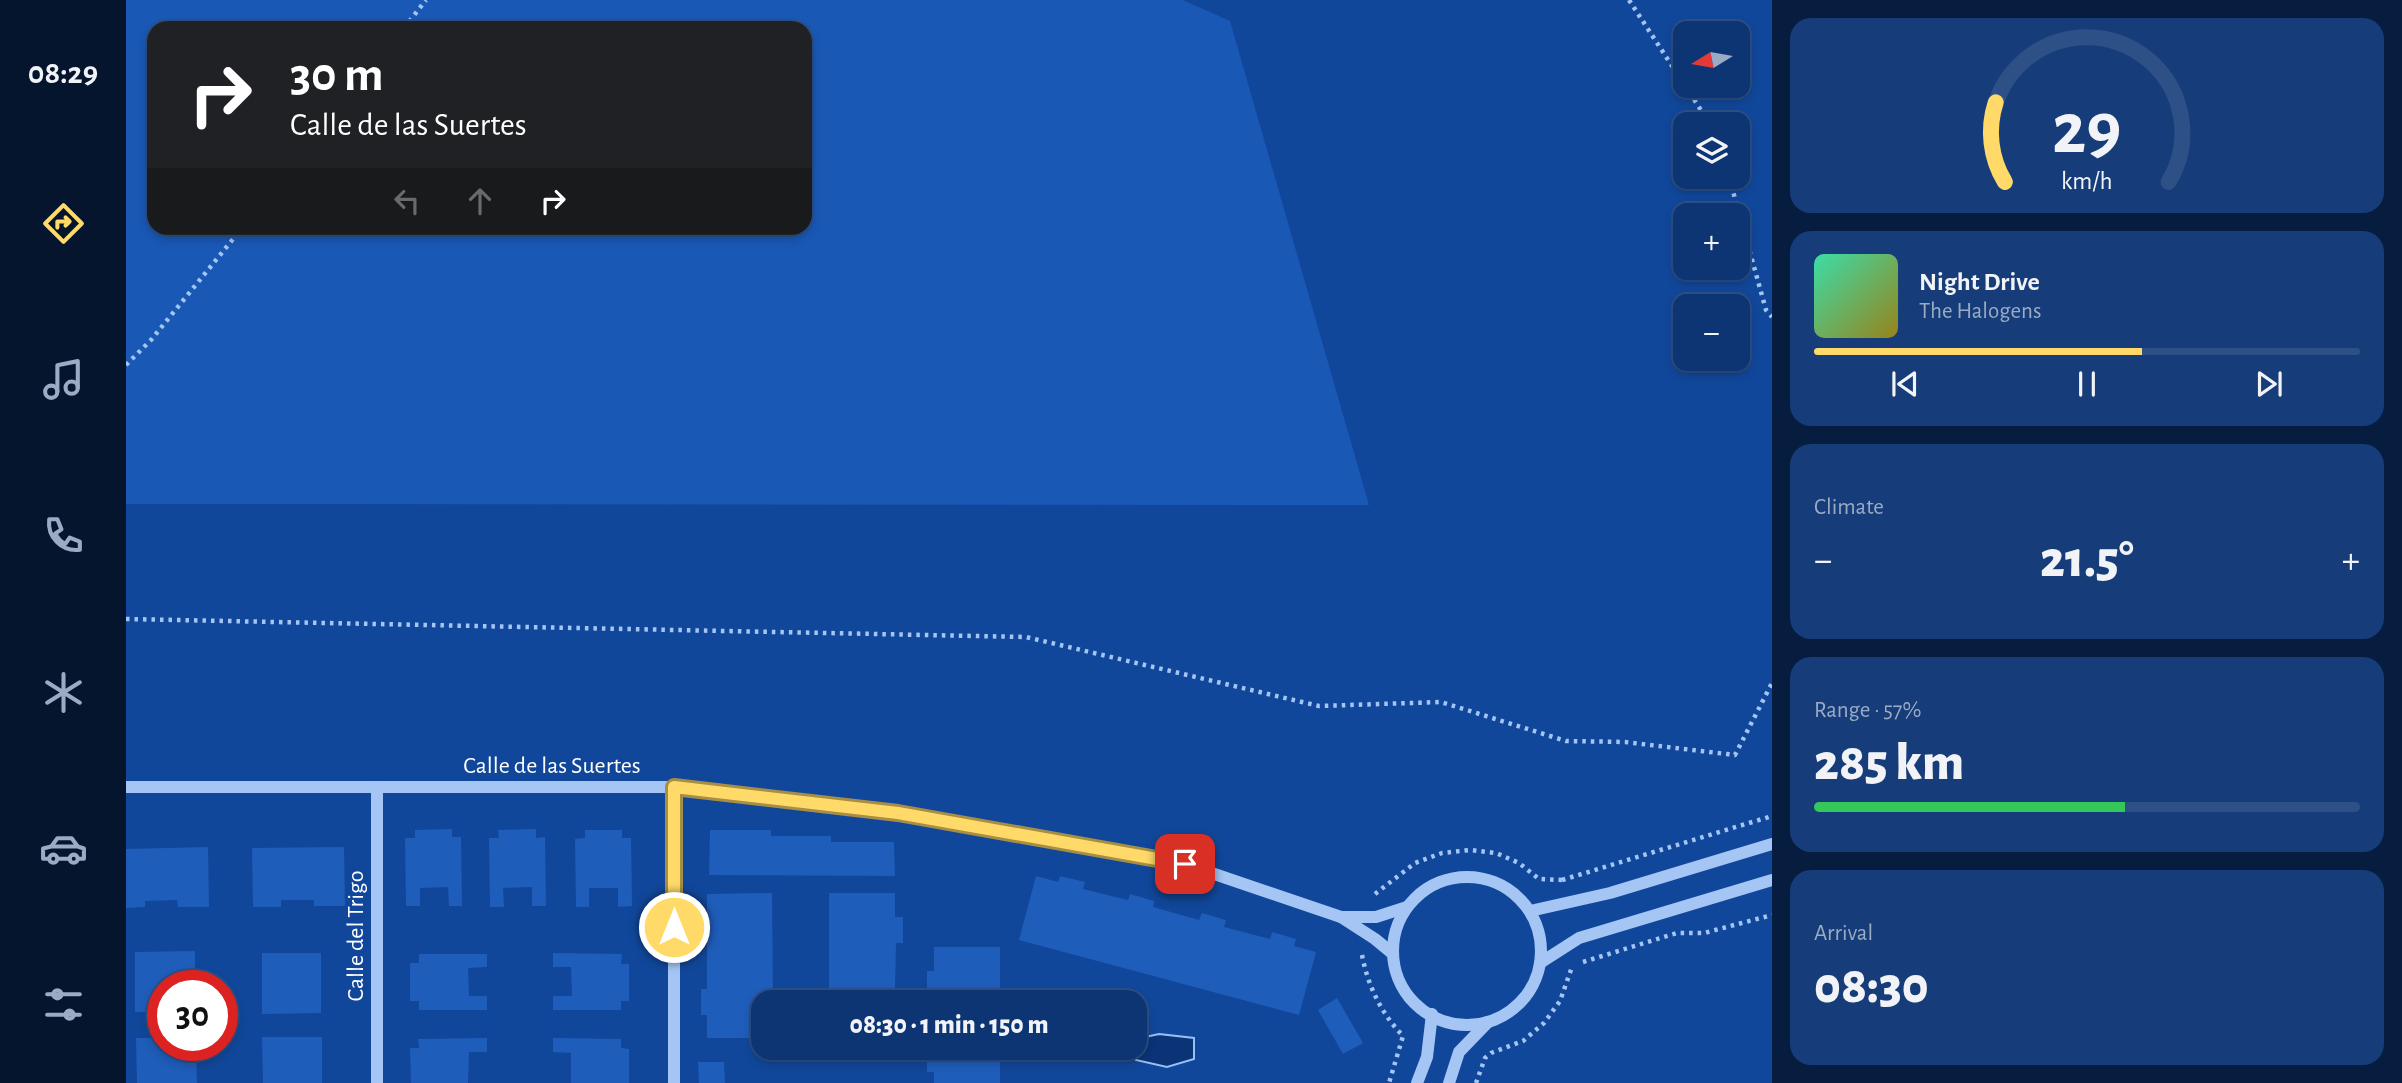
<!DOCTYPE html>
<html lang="en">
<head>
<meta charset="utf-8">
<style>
	:root { --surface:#0d3574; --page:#163d79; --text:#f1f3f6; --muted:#9aabc5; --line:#2d5086; --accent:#ffda68 }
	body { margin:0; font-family:"Alegreya Sans",sans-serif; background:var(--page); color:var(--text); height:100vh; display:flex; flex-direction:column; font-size:26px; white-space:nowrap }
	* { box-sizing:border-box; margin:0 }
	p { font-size:23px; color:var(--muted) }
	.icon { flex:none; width:38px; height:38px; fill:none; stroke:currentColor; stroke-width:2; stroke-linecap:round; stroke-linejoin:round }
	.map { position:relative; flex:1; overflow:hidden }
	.details { display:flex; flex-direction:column; gap:18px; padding:18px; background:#071d40; width:630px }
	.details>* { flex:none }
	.top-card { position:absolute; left:21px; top:21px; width:665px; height:214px; border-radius:21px; box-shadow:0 4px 10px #0003,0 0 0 2px var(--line); background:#202124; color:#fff; overflow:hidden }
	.needle { width:46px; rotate:259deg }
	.buttons { position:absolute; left:1547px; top:21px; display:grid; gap:14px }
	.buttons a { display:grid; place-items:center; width:77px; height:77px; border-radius:14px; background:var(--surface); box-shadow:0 4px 10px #0003,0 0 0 2px var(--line); font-size:35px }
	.speed { position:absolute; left:21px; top:970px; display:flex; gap:14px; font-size:35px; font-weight:700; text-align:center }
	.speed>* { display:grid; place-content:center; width:91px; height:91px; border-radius:50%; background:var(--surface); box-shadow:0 4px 10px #0003,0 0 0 2px var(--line); line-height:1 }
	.speed .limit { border:10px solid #d22; background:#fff; color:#111 }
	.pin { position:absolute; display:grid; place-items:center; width:60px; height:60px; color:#fff; margin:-30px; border-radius:14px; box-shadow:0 4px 10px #0006 }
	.me { position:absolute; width:77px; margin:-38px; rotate:0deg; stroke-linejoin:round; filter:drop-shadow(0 0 5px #0008) }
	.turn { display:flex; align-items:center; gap:24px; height:147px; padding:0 28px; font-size:32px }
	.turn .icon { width:91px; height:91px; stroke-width:2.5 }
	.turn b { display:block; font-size:49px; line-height:60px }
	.lanes { display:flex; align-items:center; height:66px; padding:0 28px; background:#0003; justify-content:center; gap:35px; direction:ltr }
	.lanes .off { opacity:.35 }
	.big { font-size:52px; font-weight:800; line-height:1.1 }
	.details .widget { flex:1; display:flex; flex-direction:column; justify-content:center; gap:10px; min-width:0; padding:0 24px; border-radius:21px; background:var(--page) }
	.details .dial { align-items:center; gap:0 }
	.dial svg { height:182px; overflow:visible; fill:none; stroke:var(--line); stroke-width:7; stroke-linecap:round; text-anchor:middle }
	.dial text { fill:var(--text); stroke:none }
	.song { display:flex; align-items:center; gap:21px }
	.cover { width:84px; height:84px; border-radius:10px; background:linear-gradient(135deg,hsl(160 70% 55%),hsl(50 70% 35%)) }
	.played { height:7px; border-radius:4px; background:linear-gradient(90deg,var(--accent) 60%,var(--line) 60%) }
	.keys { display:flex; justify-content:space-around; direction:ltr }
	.heat { display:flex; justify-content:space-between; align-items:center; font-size:38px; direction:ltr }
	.charge { height:10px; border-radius:5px; background:linear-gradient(90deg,#34c759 57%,var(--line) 0) }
	.trip { position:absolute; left:625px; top:990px; width:396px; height:70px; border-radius:21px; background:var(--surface); box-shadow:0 4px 10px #0003,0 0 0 2px var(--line); font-weight:800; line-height:70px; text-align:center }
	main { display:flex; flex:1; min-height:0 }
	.tabs { display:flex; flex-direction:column; width:126px; justify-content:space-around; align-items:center; background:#05152e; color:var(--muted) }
	.tabs .icon { width:49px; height:49px }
	.tabs .current { color:var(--accent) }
	.tabs b { font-size:32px; color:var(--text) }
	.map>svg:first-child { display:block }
</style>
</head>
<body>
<main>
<nav class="tabs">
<b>08:29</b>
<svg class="icon current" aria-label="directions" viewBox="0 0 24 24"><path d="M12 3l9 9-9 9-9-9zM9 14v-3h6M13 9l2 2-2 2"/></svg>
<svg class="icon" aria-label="music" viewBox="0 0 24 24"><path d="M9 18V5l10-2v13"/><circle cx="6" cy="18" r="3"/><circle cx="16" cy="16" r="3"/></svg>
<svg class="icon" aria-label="phone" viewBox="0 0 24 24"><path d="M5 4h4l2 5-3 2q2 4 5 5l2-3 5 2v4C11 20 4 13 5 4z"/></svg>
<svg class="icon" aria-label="climate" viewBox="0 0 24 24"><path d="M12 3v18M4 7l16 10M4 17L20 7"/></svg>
<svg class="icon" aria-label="car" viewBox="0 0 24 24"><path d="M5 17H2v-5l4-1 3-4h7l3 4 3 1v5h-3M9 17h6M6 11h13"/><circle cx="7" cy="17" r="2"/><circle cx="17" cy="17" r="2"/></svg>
<svg class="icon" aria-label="filters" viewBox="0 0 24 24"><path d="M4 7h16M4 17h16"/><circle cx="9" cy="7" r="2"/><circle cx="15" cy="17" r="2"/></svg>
</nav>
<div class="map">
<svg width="1646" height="1083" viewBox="0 0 1646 1083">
	<rect width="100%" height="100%" fill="#11479a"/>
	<path fill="#1958b5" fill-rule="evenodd" d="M 0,0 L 1057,0 L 1104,21 L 1243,505 L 0,504 ZM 28,28 L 679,28 L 679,228 L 28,228 Z"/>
	<path fill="#0a3476" stroke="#96bff7" stroke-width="2" d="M 1033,1034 L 1068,1038 L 1068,1059 L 1041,1067 L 1010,1060 L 1010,1039 Z"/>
	<g fill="#1f5dba">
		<path d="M 326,829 L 326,837 L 335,837 L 336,906 L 323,906 L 322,887 L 294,888 L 294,906 L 280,906 L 279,838 L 289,838 L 289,830 Z"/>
		<path d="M 410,829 L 410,838 L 419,837 L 420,906 L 406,906 L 406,887 L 377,888 L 378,907 L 364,907 L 363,838 L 373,838 L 372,830 Z"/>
		<path d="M 459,830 L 496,830 L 496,838 L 505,838 L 506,906 L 492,907 L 492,888 L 463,888 L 463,907 L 450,907 L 449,839 L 459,838 Z"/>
		<path d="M 584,830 L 645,830 L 645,836 L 705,836 L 705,842 L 768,842 L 769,876 L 583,875 Z"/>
		<path d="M 82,847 L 83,907 L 52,907 L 51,900 L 19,901 L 19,907 L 0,908 L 0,849 Z"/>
		<path d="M 218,847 L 219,906 L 188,906 L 188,900 L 155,900 L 155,907 L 127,907 L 126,848 Z"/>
		<path d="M 910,876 L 932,882 L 934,876 L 959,882 L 957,889 L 1002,900 L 1004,894 L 1028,901 L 1027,907 L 1073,920 L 1076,913 L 1100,920 L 1098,927 L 1144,939 L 1146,932 L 1170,939 L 1168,946 L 1190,952 L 1173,1015 L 893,940 Z"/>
		<path d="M 646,893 L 647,1003 L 637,1003 L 637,1038 L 581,1038 L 581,1015 L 575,1015 L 575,989 L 581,989 L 581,943 L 575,943 L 575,916 L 581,916 L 581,894 Z"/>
		<path d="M 703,893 L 769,893 L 769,917 L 777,917 L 777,943 L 770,943 L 769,988 L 777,988 L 777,1003 L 703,1003 Z"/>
		<path d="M 808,947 L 874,947 L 874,1003 L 808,1003 L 808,998 L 801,998 L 801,971 L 808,971 Z"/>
		<path d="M 69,951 L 69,985 L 37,985 L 37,1012 L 9,1012 L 9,952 Z"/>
		<path d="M 136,953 L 195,953 L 195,1013 L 136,1014 Z"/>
		<path d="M 427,953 L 496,954 L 495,964 L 503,964 L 503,1001 L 495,1001 L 495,1010 L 427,1010 L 427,996 L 446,996 L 445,967 L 427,967 Z"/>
		<path d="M 293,954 L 361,954 L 361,967 L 342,968 L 343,996 L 361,996 L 361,1010 L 293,1010 L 293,1001 L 284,1001 L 284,963 L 293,963 Z"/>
		<path d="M 1211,998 L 1237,1043 L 1217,1054 L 1192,1010 Z"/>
		<path d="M 136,1037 L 196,1037 L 196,1083 L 137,1083 Z"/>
		<path d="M 10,1038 L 37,1038 L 37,1045 L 70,1045 L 71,1083 L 11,1083 Z"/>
		<path d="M 361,1038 L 361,1052 L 343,1052 L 342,1083 L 285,1083 L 284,1048 L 293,1048 L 292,1039 Z"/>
		<path d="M 427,1038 L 495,1039 L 495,1048 L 503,1049 L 503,1083 L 445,1083 L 445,1053 L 427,1052 Z"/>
		<path d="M 801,1048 L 874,1048 L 874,1083 L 808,1083 L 808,1072 L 801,1072 Z"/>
		<path d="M 572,1062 L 598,1062 L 599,1083 L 573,1083 Z"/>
	</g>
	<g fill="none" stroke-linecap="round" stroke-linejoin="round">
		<g stroke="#a5c5f4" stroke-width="4.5" stroke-dasharray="3.5 5" stroke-linecap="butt">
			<path d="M 1503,0 L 1584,124"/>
			<path d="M 278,28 L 300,0"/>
			<path d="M 1603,177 L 1640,310 L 1646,317"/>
			<path d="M 0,365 L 25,340 L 116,228"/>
			<path d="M 0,619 L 900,637 L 1193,706 L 1315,702 L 1440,741 L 1499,742 L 1609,755 L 1646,683"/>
			<path d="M 1436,880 L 1646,816"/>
			<path d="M 1249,894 L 1289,863 L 1316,853 L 1344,850 L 1370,853 L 1393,863 L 1413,879 L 1436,880 L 1437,884"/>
			<path d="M 1236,955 C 1242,986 1255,1013 1277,1036 L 1263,1083"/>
			<path d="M 1457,962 L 1551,933 L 1578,933 L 1646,915"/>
			<path d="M 1350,1083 L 1359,1058 L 1365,1053 L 1397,1041 L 1418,1023 L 1434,1001 L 1446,967"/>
		</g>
		<g stroke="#a5c5f4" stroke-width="12">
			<path d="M 0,787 L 548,787 L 772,813 L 1059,864 L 1215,917 L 1249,939 L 1266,953"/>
			<circle cx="1341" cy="951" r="74"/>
			<path d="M 1404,911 L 1484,893 L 1646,844"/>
			<path d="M 1215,917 L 1250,917 L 1281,907"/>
			<path d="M 1414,963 L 1453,938 L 1646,880"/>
			<path d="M 251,1083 L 251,788"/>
			<path d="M 548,1083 L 548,787"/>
			<path d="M 1291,1083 L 1301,1057 L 1306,1014"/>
			<path d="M 1323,1083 L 1333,1052 L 1362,1022"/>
		</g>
	</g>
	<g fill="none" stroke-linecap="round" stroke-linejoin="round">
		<g stroke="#a68e44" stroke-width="18">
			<path id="route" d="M 548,927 L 548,787 L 772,813 L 1059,864"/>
		</g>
		<use href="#route" stroke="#ffda68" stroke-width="12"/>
	</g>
	<g text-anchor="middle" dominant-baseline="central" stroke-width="7" stroke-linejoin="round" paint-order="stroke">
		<g font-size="24" fill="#fff" stroke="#11479a">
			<text x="426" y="766">Calle de las Suertes</text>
			<text transform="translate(230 936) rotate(-90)">Calle del Trigo</text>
		</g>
	</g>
</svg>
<div class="buttons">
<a><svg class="needle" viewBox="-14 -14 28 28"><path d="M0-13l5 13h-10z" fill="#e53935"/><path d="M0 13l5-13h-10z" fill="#9aabc5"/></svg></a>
<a><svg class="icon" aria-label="layers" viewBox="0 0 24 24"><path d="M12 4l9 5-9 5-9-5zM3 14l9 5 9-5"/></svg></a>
<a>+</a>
<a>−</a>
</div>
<div class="speed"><div class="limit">30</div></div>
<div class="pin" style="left:1059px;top:864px;background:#d93025"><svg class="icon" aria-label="arrive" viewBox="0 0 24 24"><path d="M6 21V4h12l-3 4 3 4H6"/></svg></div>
<svg class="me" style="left:548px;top:927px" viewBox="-20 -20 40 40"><circle r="17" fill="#ffda68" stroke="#fff" stroke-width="3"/><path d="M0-11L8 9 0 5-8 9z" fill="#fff"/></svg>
<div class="trip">08:30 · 1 min · 150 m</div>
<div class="top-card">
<div class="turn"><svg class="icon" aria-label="right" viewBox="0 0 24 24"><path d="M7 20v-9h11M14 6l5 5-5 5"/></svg><div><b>30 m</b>Calle de las Suertes</div></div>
<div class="lanes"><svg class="icon off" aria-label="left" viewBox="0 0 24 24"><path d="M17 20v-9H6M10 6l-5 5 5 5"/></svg><svg class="icon off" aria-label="ahead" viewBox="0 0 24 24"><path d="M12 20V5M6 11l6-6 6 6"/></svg><svg class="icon" aria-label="right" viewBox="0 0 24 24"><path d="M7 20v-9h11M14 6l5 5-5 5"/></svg></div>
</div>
</div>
<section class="details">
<div class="widget dial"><svg viewBox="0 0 100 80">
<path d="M14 69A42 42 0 1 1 86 69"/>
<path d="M14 69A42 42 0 0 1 10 34" stroke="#ffda68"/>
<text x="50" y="56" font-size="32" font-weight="700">29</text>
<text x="50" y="72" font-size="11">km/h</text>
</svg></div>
<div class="widget">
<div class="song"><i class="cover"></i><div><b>Night Drive</b><p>The Halogens</p></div></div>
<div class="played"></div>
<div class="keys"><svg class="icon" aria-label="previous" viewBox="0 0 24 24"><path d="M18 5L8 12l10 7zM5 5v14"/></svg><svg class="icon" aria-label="pause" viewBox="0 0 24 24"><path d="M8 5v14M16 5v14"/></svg><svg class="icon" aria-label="next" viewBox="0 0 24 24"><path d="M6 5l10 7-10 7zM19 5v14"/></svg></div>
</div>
<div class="widget"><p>Climate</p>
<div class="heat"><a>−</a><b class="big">21.5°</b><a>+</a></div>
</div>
<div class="widget"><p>Range · 57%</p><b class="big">285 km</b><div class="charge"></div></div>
<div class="widget"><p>Arrival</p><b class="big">08:30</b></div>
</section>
</main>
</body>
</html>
